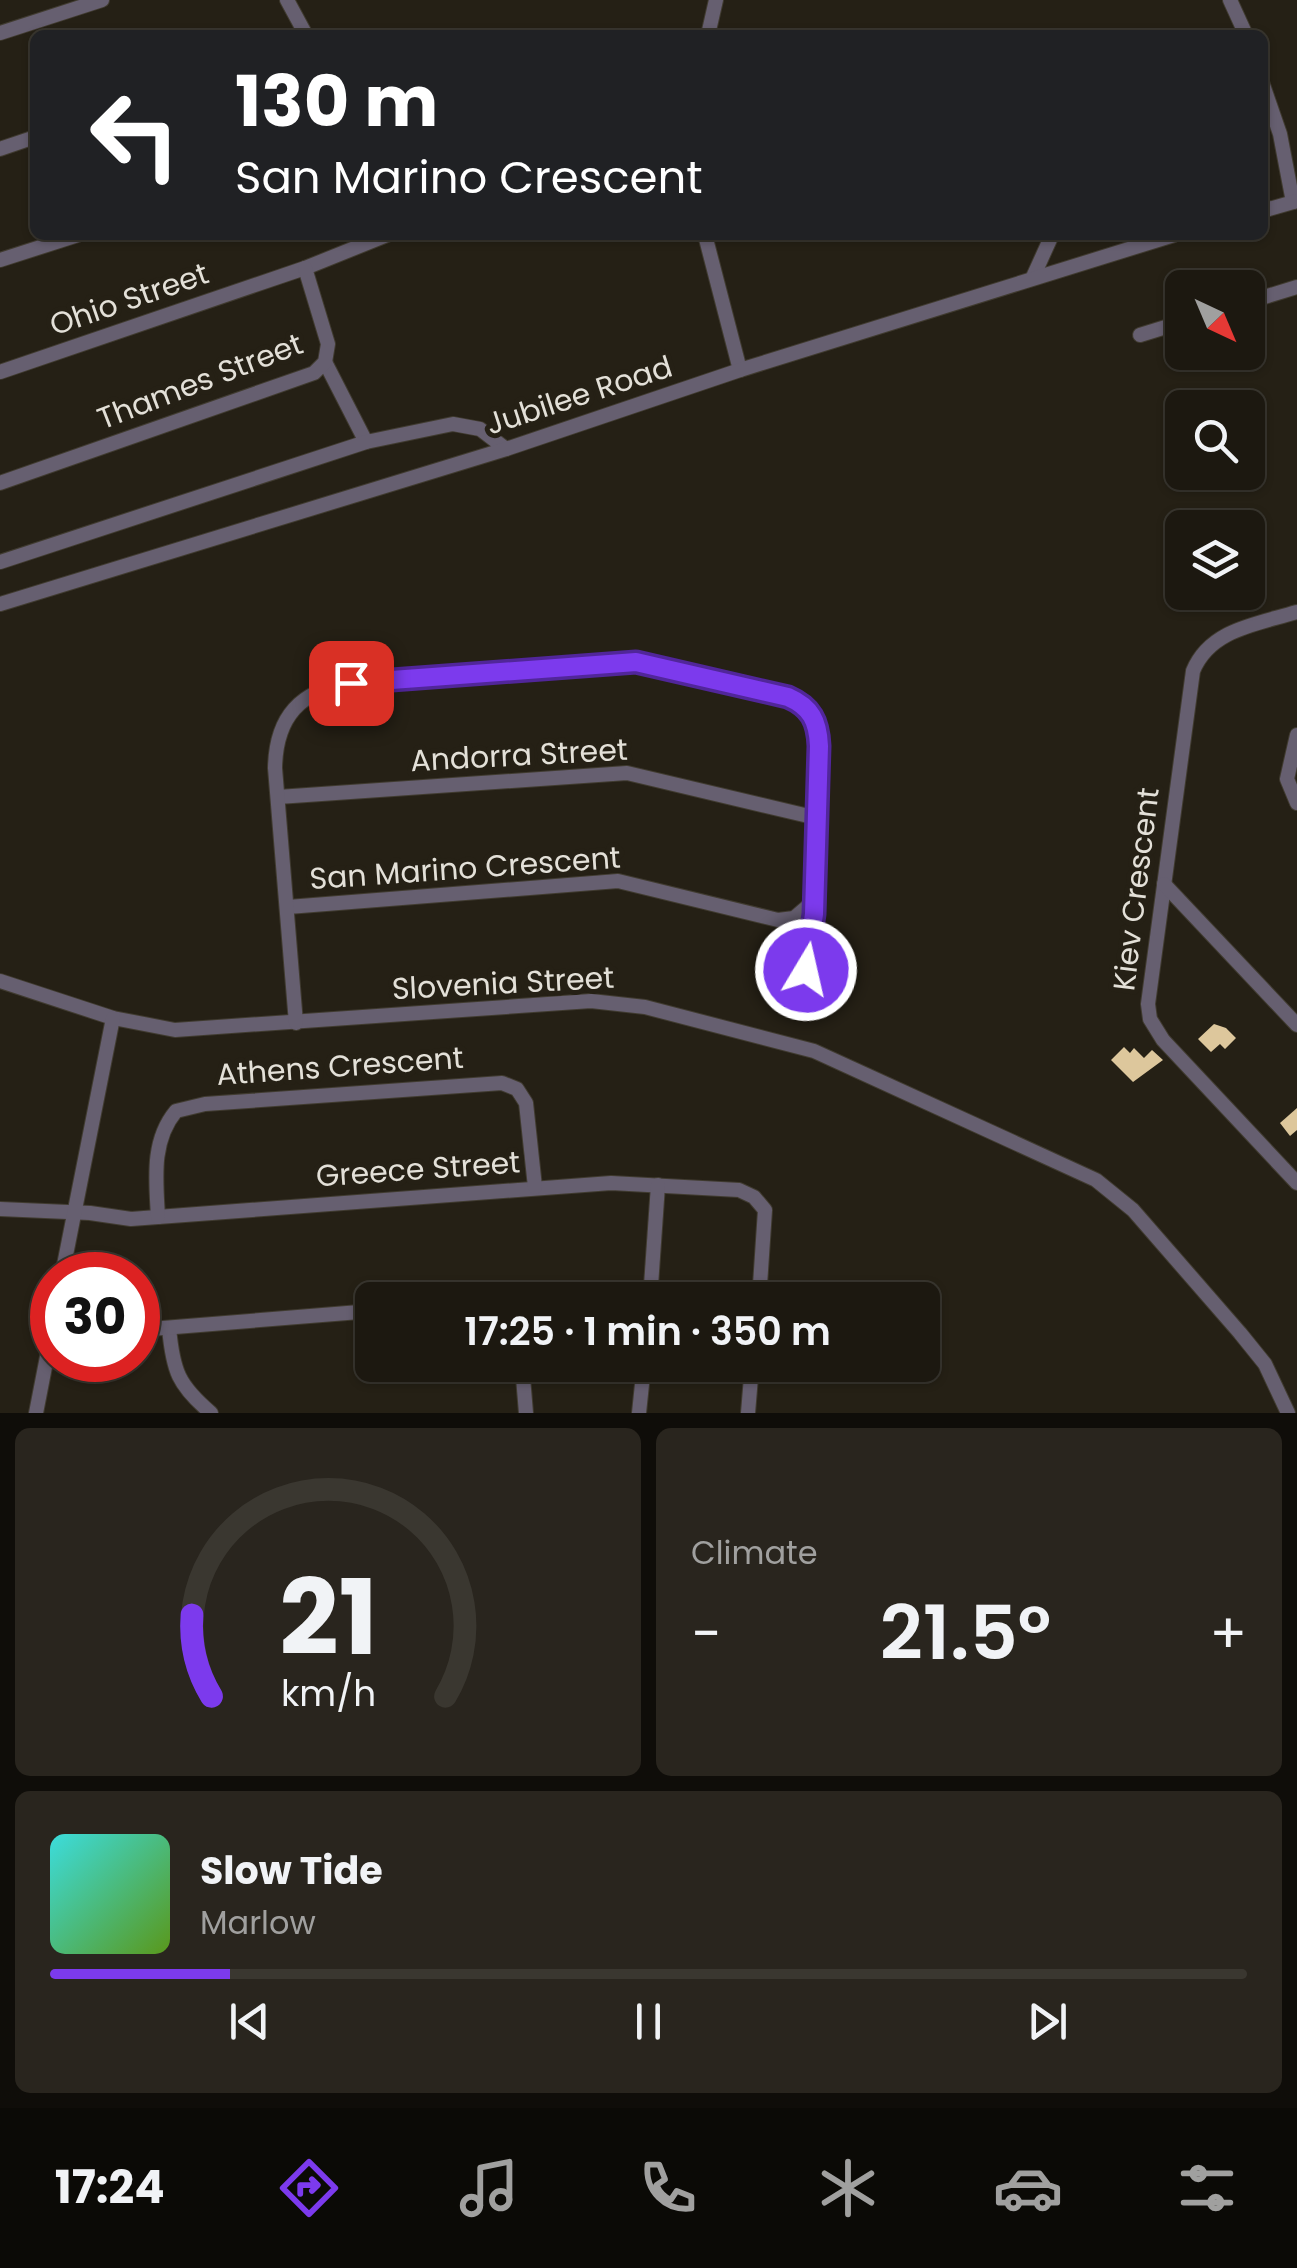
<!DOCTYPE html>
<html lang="en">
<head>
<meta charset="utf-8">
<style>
	:root { --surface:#1c1810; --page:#29251e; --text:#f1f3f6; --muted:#a0a09f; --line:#3a3730; --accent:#7c3aed }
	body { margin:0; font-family:Poppins,sans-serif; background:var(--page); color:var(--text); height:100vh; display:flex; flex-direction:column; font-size:38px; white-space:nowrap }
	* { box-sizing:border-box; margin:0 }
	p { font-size:32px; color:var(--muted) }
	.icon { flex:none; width:55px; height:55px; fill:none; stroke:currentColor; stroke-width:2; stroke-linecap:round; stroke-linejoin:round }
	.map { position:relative; height:1413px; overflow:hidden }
	.drawer { display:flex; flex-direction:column; gap:15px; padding:15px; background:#0f0d09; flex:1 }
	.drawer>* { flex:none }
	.banner { position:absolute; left:30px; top:30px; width:1238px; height:210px; border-radius:15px; box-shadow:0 2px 8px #0004,0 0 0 2px var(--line); background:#202124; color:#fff; overflow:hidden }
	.needle { width:65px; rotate:136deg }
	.controls { position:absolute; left:1165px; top:270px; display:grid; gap:20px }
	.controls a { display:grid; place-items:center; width:100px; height:100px; border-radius:15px; background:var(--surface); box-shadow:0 2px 8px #0004,0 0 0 2px var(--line); font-size:50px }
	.speed { position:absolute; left:30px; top:1252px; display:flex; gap:20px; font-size:50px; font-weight:700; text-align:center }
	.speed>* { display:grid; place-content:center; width:130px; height:130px; border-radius:50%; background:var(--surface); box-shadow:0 2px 8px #0004,0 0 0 2px var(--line); line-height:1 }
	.speed .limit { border:15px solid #d22; background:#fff; color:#111 }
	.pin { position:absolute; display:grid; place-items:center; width:85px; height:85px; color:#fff; margin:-42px; border-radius:20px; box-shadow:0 5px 15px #0006 }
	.me { position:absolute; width:110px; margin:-55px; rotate:9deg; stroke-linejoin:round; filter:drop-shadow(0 0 8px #0008) }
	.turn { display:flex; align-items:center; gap:35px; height:210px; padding:0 40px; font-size:45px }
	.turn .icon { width:130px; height:130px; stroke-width:2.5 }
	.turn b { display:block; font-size:70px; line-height:85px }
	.big { font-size:75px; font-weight:600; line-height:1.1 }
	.drawer .tile { flex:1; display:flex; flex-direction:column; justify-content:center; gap:15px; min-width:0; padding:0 35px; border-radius:15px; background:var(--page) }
	.drawer .dial { align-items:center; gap:0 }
	.dial svg { height:260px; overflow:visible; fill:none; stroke:var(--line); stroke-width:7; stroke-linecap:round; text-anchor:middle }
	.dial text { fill:var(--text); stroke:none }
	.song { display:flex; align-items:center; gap:30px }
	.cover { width:120px; height:120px; border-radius:15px; background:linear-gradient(135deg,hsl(180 70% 55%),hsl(90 70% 35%)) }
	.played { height:10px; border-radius:5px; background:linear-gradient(90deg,var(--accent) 15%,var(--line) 15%) }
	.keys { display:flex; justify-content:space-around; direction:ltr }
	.heat { display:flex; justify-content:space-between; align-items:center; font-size:55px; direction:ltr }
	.drawer .tiles { flex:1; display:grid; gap:15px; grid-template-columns:1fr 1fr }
	.tile:last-child { grid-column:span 2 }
	.trip { position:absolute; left:355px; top:1282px; width:585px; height:100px; border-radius:15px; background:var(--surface); box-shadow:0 2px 8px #0004,0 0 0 2px var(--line); font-weight:600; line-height:100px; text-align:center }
	.dock { display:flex; height:160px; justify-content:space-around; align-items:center; background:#0b0a06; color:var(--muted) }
	.dock .icon { width:70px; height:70px }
	.dock .current { color:var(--accent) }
	.dock b { font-size:45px; color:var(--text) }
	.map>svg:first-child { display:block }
</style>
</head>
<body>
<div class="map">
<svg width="1297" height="1413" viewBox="0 0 1297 1413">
	<rect width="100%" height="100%" fill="#252015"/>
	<g fill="#ddc79c">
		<path d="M 1214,1024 L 1226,1028 L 1236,1038 L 1225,1049 L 1220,1044 L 1211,1052 L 1198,1039 Z"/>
		<path d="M 1124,1047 L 1130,1053 L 1134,1048 L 1144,1058 L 1152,1050 L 1163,1060 L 1133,1082 L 1111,1060 Z"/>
		<path d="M 1297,1108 L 1297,1130 L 1290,1136 L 1280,1123 Z"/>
	</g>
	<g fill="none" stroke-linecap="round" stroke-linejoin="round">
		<g stroke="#403b30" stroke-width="16">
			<g id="minor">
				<path d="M 287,0 L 306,35"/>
				<path d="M 1230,0 L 1246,35"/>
				<path d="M 0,33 L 102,0"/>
				<path d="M 708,35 L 716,0"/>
				<path d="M 1262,82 L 1280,134 L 1293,202"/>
				<path d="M 0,149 L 35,137"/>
				<path d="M 1262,211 L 1297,201"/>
				<path d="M 705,235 L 740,370"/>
				<path d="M 0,260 L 78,235"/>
				<path d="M 1033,277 L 1052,235"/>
				<path d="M 1248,302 L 1297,287"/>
				<path d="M 1140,335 L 1182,322"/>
				<path d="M 325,362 L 366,442"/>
				<path d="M 0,372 L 305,268 L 387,235"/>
				<path d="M 0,483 L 314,373 L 325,362 L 328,344 L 305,268"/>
				<path d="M 0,562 L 366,442 L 453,424 L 480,429 L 506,449"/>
				<path d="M 0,604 L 506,449 L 740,370 L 1174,235"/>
				<path d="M 1297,612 C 1258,624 1210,629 1193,671 L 1148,1004 L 1150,1019 L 1163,1040 L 1297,1183"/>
				<path d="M 1297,735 L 1287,779 L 1297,803"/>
				<path d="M 278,797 L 627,773 L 817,818"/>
				<path d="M 1164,884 L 1297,1025"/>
				<path d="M 288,907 L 618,881 L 778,920 L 794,918 L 815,900"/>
				<path d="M 0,981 L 113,1018 L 175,1030 L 591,1001 L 645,1007 L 814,1051 L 1096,1180 L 1133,1210 L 1240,1333 L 1265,1364 L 1288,1413"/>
				<path d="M 296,1023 L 275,768 C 276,717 300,690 351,683 L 636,662 L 788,697 C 811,707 818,721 819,746 L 815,913 L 806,970"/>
				<path d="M 0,1209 L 90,1213 L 131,1219 L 611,1183 L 739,1190 L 754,1197 L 765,1210 L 759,1300"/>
				<path d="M 158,1217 C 156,1180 151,1141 176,1111 L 205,1104 L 502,1083 L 517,1089 L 526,1103 L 535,1187"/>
				<path d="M 62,1275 L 113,1018"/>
				<path d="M 511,1300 L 592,1293 L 651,1297"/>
				<path d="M 650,1300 L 658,1185"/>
				<path d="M 169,1328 C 173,1371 178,1385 211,1413"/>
				<path d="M 138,1330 L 372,1311"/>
				<path d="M 522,1365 L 526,1413"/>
				<path d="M 36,1413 L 52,1331"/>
				<path d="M 639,1413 L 644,1365"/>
				<path d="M 748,1413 L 752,1365"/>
			</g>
		</g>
		<use href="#minor" stroke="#665f70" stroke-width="14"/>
	</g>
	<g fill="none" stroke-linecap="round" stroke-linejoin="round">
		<g stroke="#51269a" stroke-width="25">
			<path id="route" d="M 351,683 L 636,662 L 788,697 C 811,707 818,721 819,746 L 814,914 L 806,970"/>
		</g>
		<use href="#route" stroke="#7c3aed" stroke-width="18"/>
	</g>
	<g text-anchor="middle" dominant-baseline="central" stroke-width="10" stroke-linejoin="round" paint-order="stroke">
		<g font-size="30" fill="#e3e0d8" stroke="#252015">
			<text transform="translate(129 299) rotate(-19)">Ohio Street</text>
			<text transform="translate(200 381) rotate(-21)">Thames Street</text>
			<text transform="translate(579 395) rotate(-18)">Jubilee Road</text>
			<text transform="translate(519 755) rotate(-3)">Andorra Street</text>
			<text transform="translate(465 868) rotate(-4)">San Marino Crescent</text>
			<text transform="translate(1136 889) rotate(-83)">Kiev Crescent</text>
			<text transform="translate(503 983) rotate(-3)">Slovenia Street</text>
			<text transform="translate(340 1066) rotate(-4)">Athens Crescent</text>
			<text transform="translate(418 1169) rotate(-4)">Greece Street</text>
		</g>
	</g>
</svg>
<div class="controls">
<a><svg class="needle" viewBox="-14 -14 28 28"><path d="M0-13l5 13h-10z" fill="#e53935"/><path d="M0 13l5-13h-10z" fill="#a0a09f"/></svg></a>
<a><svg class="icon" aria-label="search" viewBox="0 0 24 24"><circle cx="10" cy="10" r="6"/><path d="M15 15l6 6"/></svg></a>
<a><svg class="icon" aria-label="layers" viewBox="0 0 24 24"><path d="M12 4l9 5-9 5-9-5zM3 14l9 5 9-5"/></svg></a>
</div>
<div class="speed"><div class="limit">30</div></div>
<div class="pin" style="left:351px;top:683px;background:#d93025"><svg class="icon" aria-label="arrive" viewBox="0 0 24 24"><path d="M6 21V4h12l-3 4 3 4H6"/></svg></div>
<svg class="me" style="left:806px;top:970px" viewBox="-20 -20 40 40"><circle r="17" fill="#7c3aed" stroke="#fff" stroke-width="3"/><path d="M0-11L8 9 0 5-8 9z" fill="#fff"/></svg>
<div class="trip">17:25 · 1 min · 350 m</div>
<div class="banner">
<div class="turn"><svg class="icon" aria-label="left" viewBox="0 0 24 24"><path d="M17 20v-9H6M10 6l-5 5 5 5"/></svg><div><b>130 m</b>San Marino Crescent</div></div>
</div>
</div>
<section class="drawer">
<div class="tiles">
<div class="tile dial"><svg viewBox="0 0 100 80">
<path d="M14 69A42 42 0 1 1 86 69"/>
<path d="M14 69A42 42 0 0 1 8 44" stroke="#7c3aed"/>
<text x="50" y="56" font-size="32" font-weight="700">21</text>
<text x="50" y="72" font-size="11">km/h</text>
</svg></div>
<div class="tile"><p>Climate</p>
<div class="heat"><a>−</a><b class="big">21.5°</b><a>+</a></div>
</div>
<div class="tile">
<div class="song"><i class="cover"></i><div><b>Slow Tide</b><p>Marlow</p></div></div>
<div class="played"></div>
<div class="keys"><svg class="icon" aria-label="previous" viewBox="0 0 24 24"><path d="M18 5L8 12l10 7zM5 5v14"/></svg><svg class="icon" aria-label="pause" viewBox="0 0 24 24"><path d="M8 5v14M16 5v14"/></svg><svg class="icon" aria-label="next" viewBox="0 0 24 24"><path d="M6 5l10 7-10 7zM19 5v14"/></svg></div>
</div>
</div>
</section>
<nav class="dock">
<b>17:24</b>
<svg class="icon current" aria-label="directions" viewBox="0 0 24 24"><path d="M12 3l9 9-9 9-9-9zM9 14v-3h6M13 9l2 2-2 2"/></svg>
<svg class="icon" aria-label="music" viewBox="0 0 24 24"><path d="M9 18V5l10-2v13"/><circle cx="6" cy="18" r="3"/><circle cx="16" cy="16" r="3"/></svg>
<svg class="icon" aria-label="phone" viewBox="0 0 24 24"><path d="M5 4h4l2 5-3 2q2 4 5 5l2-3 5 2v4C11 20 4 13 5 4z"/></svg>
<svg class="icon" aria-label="climate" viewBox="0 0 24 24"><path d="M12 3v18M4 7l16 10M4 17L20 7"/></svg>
<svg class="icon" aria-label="car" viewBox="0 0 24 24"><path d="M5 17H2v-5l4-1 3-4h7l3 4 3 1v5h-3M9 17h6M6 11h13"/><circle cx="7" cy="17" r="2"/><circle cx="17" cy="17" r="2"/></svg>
<svg class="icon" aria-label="filters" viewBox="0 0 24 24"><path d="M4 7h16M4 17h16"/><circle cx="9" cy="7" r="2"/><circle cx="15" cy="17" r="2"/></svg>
</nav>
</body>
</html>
